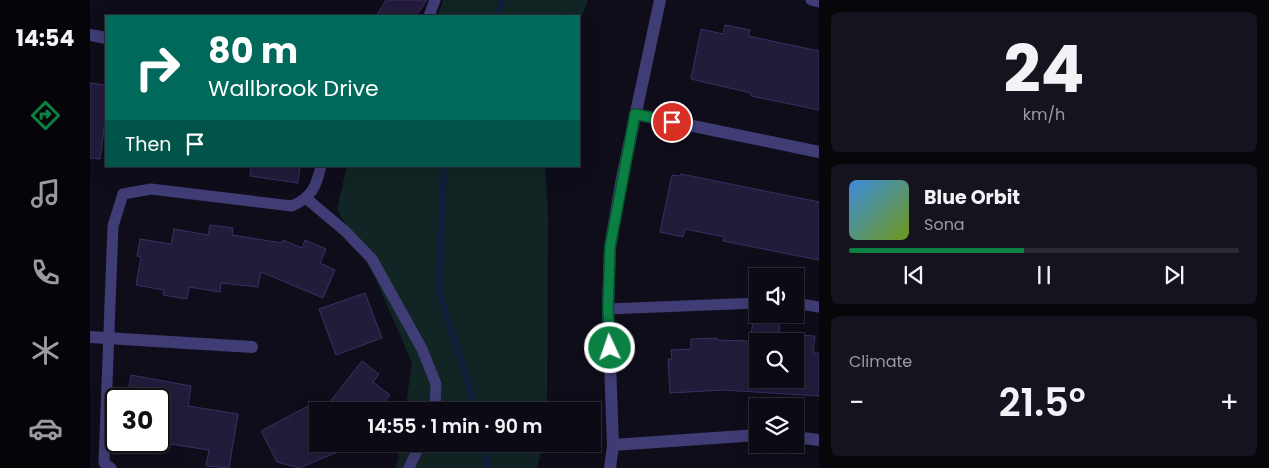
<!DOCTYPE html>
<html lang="en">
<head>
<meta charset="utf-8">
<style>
	:root { --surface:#0c0a14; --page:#15131d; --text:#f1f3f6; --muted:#9a9aa0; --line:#2c2b34; --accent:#0b8043 }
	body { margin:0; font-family:Poppins,sans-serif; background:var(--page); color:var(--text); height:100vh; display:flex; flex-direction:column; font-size:19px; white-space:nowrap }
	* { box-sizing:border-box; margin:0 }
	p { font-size:16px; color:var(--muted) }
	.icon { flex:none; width:28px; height:28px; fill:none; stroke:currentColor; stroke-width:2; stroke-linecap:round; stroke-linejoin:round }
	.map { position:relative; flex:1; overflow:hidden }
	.details { display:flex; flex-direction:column; gap:12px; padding:12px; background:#07060b; width:450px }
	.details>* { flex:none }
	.guide { position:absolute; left:15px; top:15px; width:475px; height:152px; border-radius:0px; box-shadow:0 5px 20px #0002,0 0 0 1px var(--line); background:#00695c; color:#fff; overflow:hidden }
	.tools { position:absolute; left:659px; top:268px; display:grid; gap:10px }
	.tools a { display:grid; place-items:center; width:55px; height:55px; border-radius:0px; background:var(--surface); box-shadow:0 5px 20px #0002,0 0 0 1px var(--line); font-size:25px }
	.speed { position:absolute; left:15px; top:388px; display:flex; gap:10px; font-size:25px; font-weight:700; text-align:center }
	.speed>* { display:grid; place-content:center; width:65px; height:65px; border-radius:50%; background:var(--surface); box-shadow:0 5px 20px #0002,0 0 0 1px var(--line); line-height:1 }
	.speed .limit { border:2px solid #111; border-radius:8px; background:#fff; color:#111 }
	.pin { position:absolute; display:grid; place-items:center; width:42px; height:42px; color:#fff; margin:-21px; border:2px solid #fff; border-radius:50%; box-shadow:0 1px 5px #0007 }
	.me { position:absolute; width:55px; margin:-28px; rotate:357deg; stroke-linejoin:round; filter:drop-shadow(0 0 4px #0008) }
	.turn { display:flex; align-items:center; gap:18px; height:105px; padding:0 20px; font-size:22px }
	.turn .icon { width:65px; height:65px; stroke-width:2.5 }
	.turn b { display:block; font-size:35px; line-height:42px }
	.then { display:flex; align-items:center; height:48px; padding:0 20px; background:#0003; gap:10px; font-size:19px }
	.big { font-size:38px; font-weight:600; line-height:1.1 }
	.details .widget { flex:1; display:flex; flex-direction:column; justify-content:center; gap:8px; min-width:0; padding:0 18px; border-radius:8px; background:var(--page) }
	.details .dial { align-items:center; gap:0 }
	.dial b { font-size:65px; line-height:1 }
	.song { display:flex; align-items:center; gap:15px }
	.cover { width:60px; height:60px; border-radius:8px; background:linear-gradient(135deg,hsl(210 70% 55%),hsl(80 70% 35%)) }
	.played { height:5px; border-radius:2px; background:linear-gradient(90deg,var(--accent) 45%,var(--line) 45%) }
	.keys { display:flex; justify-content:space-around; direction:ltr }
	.heat { display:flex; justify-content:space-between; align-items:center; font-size:28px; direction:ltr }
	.trip { position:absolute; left:219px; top:402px; width:292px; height:50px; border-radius:0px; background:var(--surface); box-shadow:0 5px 20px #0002,0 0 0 1px var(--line); font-weight:600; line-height:50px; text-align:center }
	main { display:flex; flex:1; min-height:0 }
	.tab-bar { display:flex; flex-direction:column; width:90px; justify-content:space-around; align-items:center; background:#050408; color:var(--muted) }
	.tab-bar .icon { width:35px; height:35px }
	.tab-bar .active { color:var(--accent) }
	.tab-bar b { font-size:22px; color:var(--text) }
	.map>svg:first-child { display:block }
</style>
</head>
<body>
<main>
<nav class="tab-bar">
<b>14:54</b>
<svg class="icon active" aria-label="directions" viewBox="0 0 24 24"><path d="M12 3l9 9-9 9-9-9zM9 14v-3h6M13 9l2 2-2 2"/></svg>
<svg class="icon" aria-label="music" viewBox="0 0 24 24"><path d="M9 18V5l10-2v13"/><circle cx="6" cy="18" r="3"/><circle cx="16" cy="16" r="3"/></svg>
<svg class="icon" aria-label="phone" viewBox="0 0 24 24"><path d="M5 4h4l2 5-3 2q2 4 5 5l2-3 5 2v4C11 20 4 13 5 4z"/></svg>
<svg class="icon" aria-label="climate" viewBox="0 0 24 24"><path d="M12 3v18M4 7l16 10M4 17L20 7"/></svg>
<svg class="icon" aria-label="car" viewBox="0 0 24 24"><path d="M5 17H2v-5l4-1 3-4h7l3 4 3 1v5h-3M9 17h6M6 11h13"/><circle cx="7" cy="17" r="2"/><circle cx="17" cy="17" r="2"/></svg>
</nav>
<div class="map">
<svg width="729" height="468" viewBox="0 0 729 468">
	<rect width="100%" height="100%" fill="#100d1b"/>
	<g fill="#112524">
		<path d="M 353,0 L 498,0 L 489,24 L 489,16 L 348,16 Z"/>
		<path d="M 257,166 L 455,166 L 458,216 L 457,411 L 315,411 L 322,363 L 286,280 L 247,209 Z"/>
		<path d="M 311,444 L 453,444 L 447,468 L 306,468 Z"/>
	</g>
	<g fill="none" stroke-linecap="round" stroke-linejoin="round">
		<g stroke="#10203c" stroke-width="6">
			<path d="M 406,16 L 413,0"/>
			<path d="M 354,166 L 349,291 L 387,411"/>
			<path d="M 394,444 L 397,468"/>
		</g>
	</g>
	<g fill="#221b3a" stroke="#3b2f64">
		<path d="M 296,0 L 337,0 L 326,16 L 286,16 Z"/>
		<path d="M 635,25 L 660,30 L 658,36 L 729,51 L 729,110 L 661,96 L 661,93 L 601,79 L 611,29 L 633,34 Z"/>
		<path d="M 0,83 L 16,85 L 16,115 L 10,159 L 0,158 Z"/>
		<path d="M 161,166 L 210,166 L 208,183 L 160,176 Z"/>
		<path d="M 591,174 L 729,202 L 729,260 L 633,241 L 634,237 L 595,229 L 593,237 L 570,232 L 582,175 L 590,176 Z"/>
		<path d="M 120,225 L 143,228 L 142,235 L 192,243 L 193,240 L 212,248 L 215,240 L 236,249 L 230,263 L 245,270 L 233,298 L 171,272 L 168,287 L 131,283 L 130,292 L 99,287 L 97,299 L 73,295 L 74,290 L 46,285 L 51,257 L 47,256 L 50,239 L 81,244 L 84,229 L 118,235 Z"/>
		<path d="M 275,293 L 292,338 L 246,355 L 229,309 Z"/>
		<path d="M 664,315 L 690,316 L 689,341 L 668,341 L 668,379 L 705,379 L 705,335 L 725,336 L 723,353 L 729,353 L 729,396 L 633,390 L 580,393 L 578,359 L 582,359 L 581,350 L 601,349 L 601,339 L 627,338 L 627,340 L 660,341 Z"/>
		<path d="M 272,361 L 289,374 L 283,382 L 300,395 L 287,411 L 249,411 L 239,403 Z"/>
		<path d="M 41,375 L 101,386 L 98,406 L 148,414 L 139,468 L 116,466 L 119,450 L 67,442 L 69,441 L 69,399 L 37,399 Z"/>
		<path d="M 220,405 L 228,419 L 228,444 L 267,444 L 209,468 L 187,462 L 171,431 Z"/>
	</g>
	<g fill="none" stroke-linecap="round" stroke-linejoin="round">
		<g stroke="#403c76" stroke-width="11">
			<path d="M 721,0 L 729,2"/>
			<path d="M 339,16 L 345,0"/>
			<path d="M 217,199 L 255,231 L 282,259 L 332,349 L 346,384 L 345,411"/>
			<path d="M 705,303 L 729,307"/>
			<path d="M 518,309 L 668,303"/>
			<path d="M 21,468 L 14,463 L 23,226 L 33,194 L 61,189 L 202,206 C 222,197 226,187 231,166"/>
			<path d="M 319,468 L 330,444"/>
		</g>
		<g stroke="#403c76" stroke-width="12">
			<path d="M 0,35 L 16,38"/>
			<path d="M 545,114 L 729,152"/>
			<path d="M 0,337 L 162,347"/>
			<path d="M 705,437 L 729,440"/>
			<path d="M 523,445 L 668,435"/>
			<path d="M 520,468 L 523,445 L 518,309 L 520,247 L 532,178 L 570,0"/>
		</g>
	</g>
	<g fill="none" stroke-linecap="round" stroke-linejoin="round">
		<g stroke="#07532c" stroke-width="12">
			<path id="route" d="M 520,348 L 518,309 L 520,247 L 545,114 L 582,122"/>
		</g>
		<use href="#route" stroke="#0b8043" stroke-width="9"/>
	</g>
</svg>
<div class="tools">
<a><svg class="icon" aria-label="sound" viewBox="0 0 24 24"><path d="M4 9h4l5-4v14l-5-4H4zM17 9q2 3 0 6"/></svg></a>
<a><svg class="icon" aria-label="search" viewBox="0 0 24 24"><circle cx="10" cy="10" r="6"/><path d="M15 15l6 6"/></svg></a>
<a><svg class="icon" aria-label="layers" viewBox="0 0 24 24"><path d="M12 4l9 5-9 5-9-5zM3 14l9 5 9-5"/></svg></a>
</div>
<div class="speed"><div class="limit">30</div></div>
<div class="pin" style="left:582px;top:122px;background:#d93025"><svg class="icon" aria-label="arrive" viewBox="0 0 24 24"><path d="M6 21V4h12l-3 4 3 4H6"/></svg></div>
<svg class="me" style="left:520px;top:348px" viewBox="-20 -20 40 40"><circle r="17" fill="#0b8043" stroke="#fff" stroke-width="3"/><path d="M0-11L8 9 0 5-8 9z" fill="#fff"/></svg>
<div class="trip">14:55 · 1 min · 90 m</div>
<div class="guide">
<div class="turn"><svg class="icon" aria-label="right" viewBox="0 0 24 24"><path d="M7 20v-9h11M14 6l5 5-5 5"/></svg><div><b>80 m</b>Wallbrook Drive</div></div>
<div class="then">Then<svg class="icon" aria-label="arrive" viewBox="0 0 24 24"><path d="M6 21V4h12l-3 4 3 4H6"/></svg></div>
</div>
</div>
<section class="details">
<div class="widget dial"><b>24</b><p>km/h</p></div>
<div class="widget">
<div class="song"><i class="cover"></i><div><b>Blue Orbit</b><p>Sona</p></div></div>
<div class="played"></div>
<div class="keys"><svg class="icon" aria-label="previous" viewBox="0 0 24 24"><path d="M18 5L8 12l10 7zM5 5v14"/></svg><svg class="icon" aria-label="pause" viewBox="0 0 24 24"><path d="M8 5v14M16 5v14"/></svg><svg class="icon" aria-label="next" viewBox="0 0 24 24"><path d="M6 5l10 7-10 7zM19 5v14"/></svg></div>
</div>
<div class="widget"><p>Climate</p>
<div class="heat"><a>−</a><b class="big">21.5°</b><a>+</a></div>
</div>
</section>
</main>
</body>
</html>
